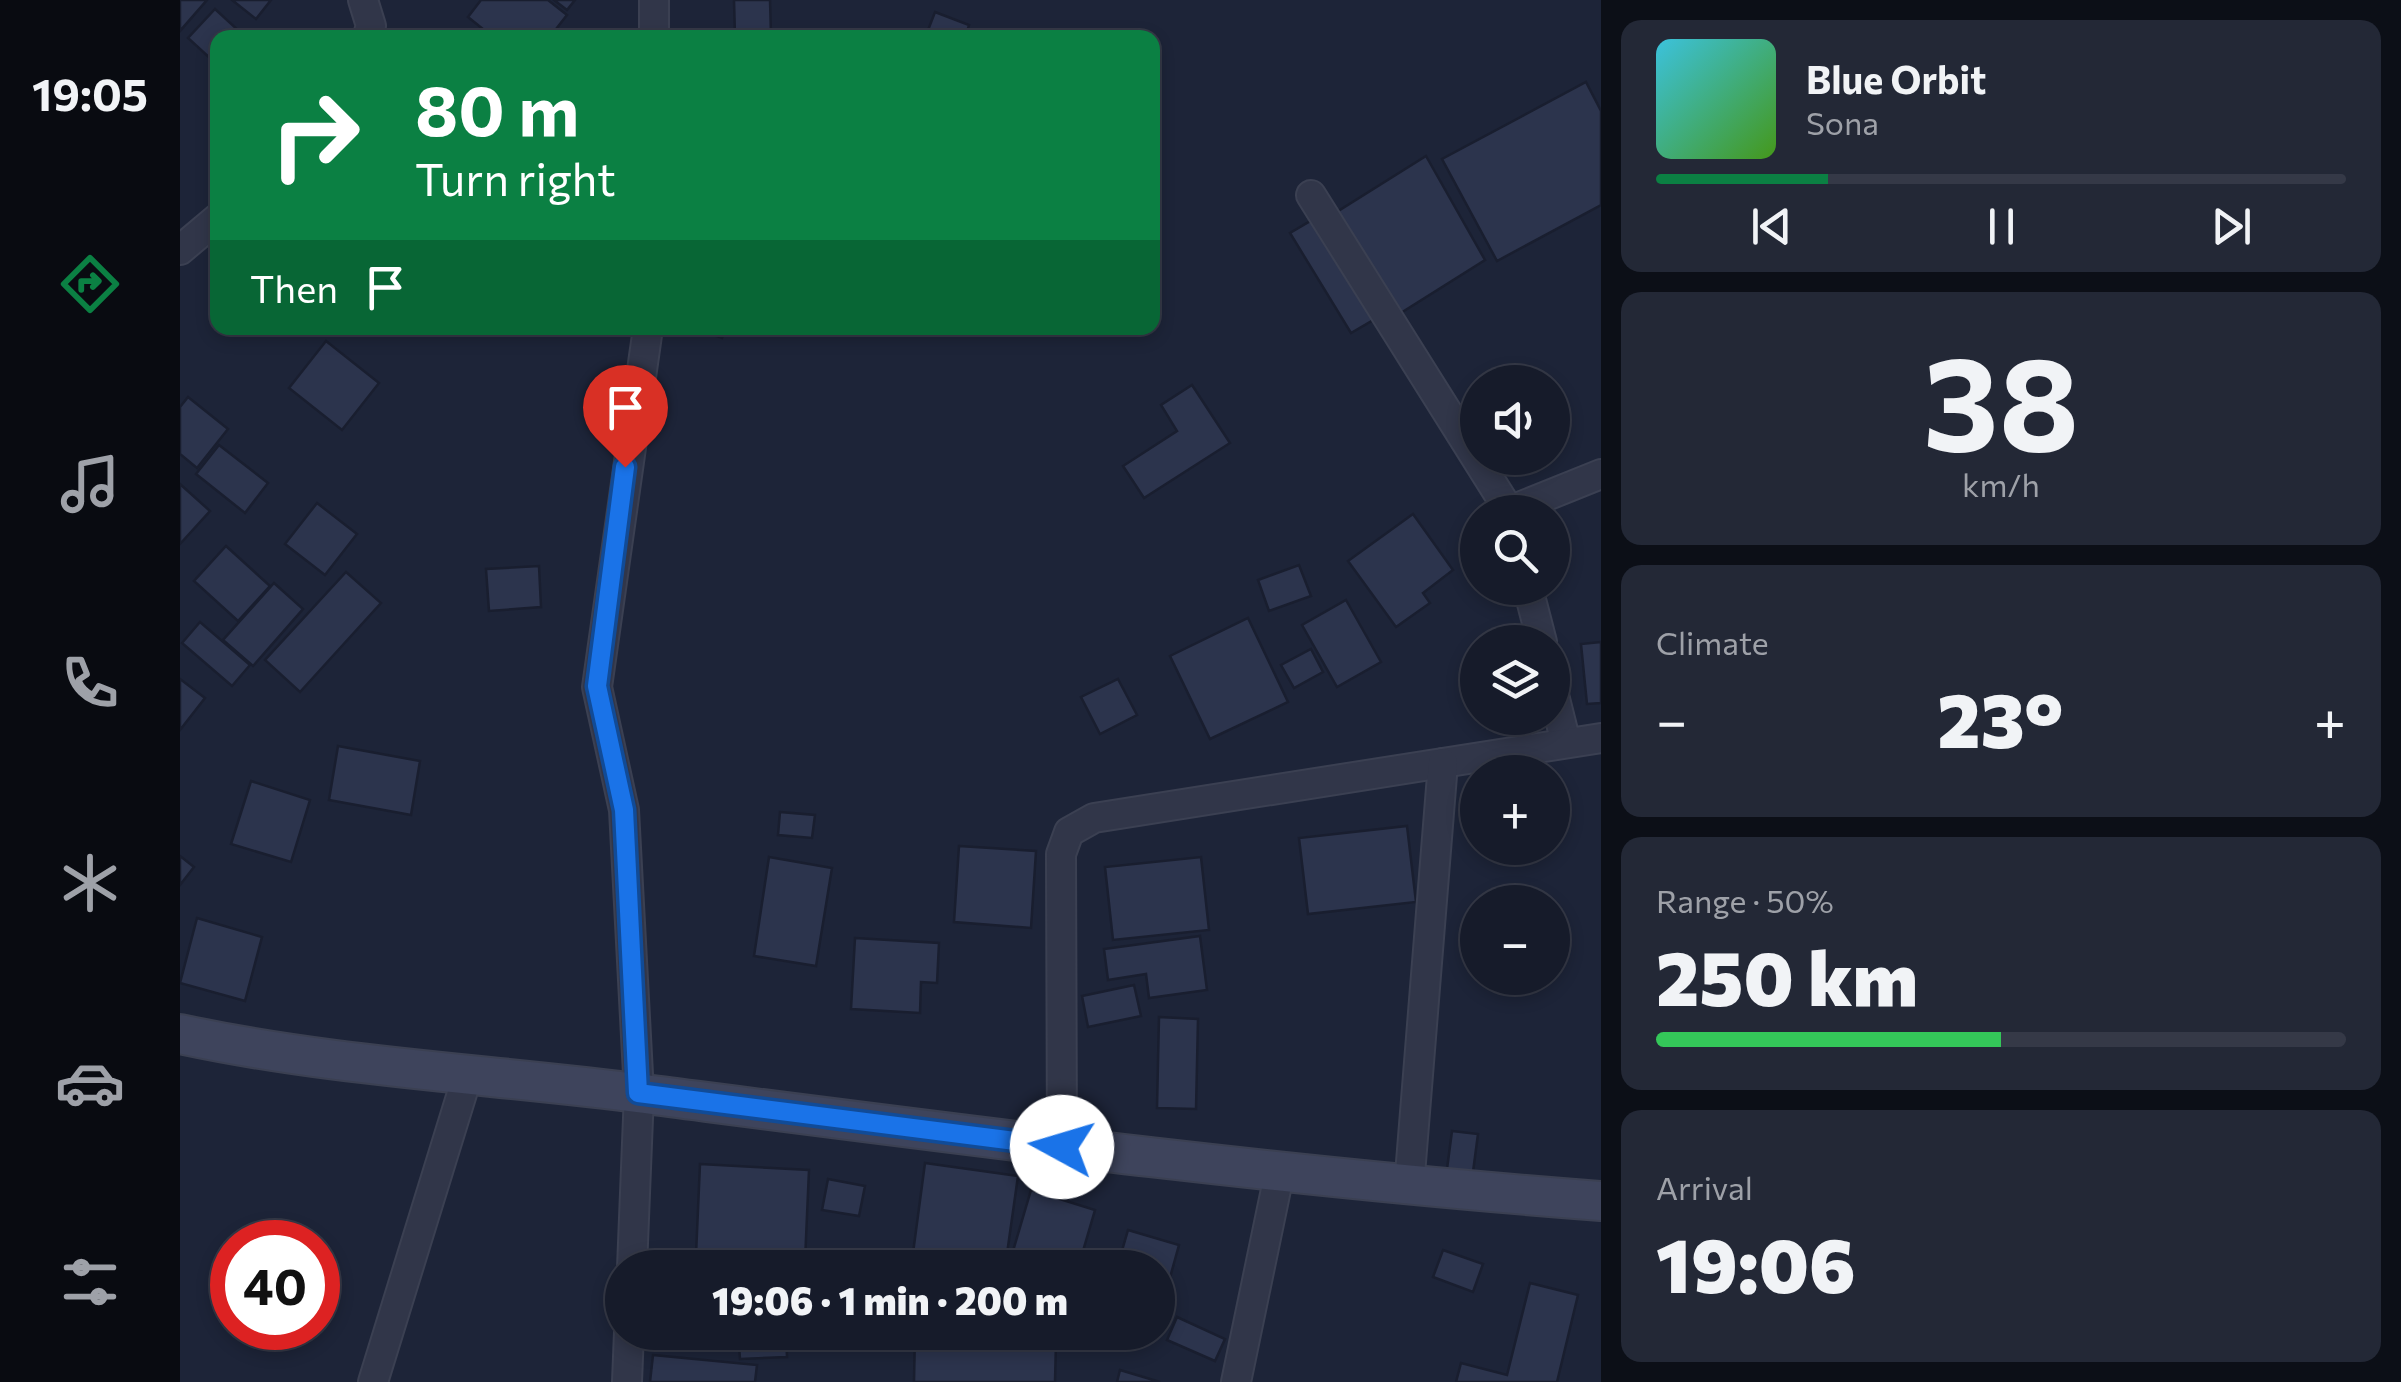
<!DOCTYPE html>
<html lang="en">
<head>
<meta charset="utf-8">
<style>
	:root { --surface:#161b2a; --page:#232836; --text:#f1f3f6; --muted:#9ea1a8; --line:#353947; --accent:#0b8043 }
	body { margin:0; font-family:Commissioner,sans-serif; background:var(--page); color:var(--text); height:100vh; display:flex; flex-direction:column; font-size:38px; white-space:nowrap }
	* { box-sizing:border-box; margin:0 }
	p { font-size:32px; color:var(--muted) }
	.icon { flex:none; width:55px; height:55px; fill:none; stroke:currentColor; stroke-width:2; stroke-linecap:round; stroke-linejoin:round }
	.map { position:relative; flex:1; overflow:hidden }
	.panel { display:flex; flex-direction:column; gap:20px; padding:20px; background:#0c0f17; width:800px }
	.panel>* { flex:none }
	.banner { position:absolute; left:30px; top:30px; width:950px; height:305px; border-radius:20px; box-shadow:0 5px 15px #0003,0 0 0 2px var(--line); background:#0b8043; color:#fff; overflow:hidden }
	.buttons { position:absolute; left:1280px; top:365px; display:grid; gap:20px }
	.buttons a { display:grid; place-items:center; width:110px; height:110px; border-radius:50%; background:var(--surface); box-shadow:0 5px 15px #0003,0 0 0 2px var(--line); font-size:50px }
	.speed { position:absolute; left:30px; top:1220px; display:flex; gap:20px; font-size:50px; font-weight:700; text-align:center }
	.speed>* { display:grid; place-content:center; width:130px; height:130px; border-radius:50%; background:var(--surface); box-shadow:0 5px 15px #0003,0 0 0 2px var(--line); line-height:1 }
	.speed .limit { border:15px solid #d22; background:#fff; color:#111 }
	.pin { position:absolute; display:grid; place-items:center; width:85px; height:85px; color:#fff; margin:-102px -42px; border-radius:50% 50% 50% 0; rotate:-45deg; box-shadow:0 0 10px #0007 }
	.pin .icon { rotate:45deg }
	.me { position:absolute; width:110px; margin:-55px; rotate:276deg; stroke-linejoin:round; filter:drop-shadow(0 0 8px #0008) }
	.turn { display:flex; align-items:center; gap:35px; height:210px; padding:0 40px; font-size:45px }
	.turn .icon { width:130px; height:130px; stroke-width:2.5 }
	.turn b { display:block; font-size:70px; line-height:85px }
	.then { display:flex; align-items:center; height:95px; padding:0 40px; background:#0003; gap:20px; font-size:38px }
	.big { font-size:75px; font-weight:800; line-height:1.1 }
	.panel .widget { flex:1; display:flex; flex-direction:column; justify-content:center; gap:15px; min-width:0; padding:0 35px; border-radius:20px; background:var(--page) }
	.panel .dial { align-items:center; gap:0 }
	.dial b { font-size:130px; line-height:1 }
	.song { display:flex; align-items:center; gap:30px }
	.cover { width:120px; height:120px; border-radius:15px; background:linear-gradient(135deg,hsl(190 70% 55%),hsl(100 70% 35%)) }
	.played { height:10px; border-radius:5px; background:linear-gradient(90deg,var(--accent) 25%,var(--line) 25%) }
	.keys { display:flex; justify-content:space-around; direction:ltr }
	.heat { display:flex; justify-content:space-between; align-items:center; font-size:55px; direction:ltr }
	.charge { height:15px; border-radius:8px; background:linear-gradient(90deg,#34c759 50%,var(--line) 0) }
	.trip { position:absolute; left:425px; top:1250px; width:570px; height:100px; border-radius:50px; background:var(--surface); box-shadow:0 5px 15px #0003,0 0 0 2px var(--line); font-weight:800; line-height:100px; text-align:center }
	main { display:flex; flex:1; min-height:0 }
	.dock { display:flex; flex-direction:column; width:180px; justify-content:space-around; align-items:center; background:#090b11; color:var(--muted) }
	.dock .icon { width:70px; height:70px }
	.dock .current { color:var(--accent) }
	.dock b { font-size:45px; color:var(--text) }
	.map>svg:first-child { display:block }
</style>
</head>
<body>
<main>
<nav class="dock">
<b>19:05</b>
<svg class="icon current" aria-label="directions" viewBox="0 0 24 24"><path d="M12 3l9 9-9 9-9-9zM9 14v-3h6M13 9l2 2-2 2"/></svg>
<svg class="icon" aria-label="music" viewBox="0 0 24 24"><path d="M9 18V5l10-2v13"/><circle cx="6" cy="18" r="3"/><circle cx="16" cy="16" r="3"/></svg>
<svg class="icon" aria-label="phone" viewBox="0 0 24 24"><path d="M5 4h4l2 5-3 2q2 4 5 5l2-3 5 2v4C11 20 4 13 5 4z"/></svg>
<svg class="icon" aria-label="climate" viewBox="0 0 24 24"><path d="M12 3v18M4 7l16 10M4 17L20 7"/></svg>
<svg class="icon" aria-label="car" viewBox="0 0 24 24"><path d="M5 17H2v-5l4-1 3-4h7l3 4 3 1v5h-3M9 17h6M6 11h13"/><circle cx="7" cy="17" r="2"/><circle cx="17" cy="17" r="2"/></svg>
<svg class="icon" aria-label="filters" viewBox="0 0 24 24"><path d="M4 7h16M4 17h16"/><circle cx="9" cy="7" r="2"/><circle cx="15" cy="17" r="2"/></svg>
</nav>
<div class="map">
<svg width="1421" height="1382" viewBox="0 0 1421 1382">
	<rect width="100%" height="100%" fill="#1d2438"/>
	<g fill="#2c344d" stroke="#191e2f" stroke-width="2.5">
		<path d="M 0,0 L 27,0 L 0,31 Z"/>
		<path d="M 52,0 L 91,0 L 76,19 Z"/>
		<path d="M 301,0 L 368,0 L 387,15 L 369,38 L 314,38 L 288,17 Z"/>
		<path d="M 374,0 L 395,0 L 387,10 Z"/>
		<path d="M 554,0 L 590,0 L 591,35 L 555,36 Z"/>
		<path d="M 35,9 L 59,31 L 53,38 L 38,38 L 38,54 L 32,60 L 8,38 Z"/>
		<path d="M 755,12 L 789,25 L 785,38 L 745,38 Z"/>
		<path d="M 1406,82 L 1421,111 L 1421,205 L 1317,261 L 1262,159 Z"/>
		<path d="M 1246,156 L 1305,260 L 1208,321 L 1144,220 Z"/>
		<path d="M 1139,216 L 1200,316 L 1171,333 L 1110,233 Z"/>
		<path d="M 524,328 L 546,328 L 542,338 L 523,331 Z"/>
		<path d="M 146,341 L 199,383 L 162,430 L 109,388 Z"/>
		<path d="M 1012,385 L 1050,443 L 964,498 L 943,466 L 997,431 L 981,405 Z"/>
		<path d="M 8,397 L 48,429 L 17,468 L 0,454 L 0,407 Z"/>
		<path d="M 39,445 L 88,483 L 65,513 L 16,474 Z"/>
		<path d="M 0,484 L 30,511 L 0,544 Z"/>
		<path d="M 137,503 L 177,534 L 145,575 L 105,544 Z"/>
		<path d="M 1233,514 L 1273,570 L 1243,593 L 1250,603 L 1216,627 L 1168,561 Z"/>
		<path d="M 46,546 L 90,586 L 58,621 L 14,581 Z"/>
		<path d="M 1119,565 L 1131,596 L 1089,611 L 1078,580 Z"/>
		<path d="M 359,566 L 361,607 L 309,611 L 306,569 Z"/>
		<path d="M 166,572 L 201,603 L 120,692 L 85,660 Z"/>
		<path d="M 94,583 L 123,609 L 73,666 L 43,640 Z"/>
		<path d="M 1166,600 L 1201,662 L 1157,687 L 1122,625 Z"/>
		<path d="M 1068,618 L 1108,702 L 1030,739 L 990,656 Z"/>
		<path d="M 20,622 L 70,665 L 52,686 L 2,643 Z"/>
		<path d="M 1421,642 L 1421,703 L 1407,704 L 1401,644 Z"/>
		<path d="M 1131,649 L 1143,672 L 1114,688 L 1101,665 Z"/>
		<path d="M 0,679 L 25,698 L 0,730 Z"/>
		<path d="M 938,679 L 957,715 L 920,734 L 901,697 Z"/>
		<path d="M 158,746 L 240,761 L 231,815 L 149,800 Z"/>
		<path d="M 71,781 L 130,800 L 111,862 L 51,844 Z"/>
		<path d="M 600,812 L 635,815 L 632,838 L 598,835 Z"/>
		<path d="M 1227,826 L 1236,902 L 1128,914 L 1119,838 Z"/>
		<path d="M 779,846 L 856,851 L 851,928 L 774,922 Z"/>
		<path d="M 0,856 L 14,867 L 0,885 Z"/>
		<path d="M 589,857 L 652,868 L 636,966 L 574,956 Z"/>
		<path d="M 1021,857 L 1029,930 L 933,940 L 925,867 Z"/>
		<path d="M 17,918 L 82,937 L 65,1001 L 0,983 Z"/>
		<path d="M 1020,936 L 1027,990 L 969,998 L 966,974 L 928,980 L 924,949 Z"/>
		<path d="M 675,938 L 759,943 L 757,983 L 741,982 L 740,1013 L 671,1009 Z"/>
		<path d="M 954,985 L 961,1016 L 908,1027 L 902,996 Z"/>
		<path d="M 979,1017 L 1018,1019 L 1016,1109 L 977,1108 Z"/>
		<path d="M 1272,1131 L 1298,1134 L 1293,1172 L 1267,1169 Z"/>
		<path d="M 745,1163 L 838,1176 L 825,1268 L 731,1268 Z"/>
		<path d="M 520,1164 L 629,1170 L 625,1261 L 516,1255 Z"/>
		<path d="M 648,1179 L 685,1186 L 679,1216 L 642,1210 Z"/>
		<path d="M 851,1190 L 915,1210 L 898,1268 L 828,1268 Z"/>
		<path d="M 948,1230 L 999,1245 L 978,1321 L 978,1268 L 937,1268 Z"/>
		<path d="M 1263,1250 L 1303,1264 L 1293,1292 L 1253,1277 Z"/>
		<path d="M 1350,1283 L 1398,1295 L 1377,1382 L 1276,1382 L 1281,1363 L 1327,1375 Z"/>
		<path d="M 997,1317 L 1045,1339 L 1035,1361 L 987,1340 Z"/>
		<path d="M 558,1332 L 606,1332 L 607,1357 L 560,1359 Z"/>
		<path d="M 735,1332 L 791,1332 L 790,1340 L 876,1342 L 875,1382 L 734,1382 Z"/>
		<path d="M 473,1355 L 577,1365 L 575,1382 L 470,1382 Z"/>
		<path d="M 940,1370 L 980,1382 L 937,1382 Z"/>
	</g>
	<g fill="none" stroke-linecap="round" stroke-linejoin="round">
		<g stroke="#3b4052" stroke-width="32">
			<g id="street">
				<path d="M 183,0 L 191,26 L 187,38"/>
				<path d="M 474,0 L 474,38"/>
				<path d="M 1131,195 L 1330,512"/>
				<path d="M 0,250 L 38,218"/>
				<path d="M 1329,511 L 1421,474"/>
				<path d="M 1348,588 L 1362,642"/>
				<path d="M 1372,687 L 1386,743"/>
				<path d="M 882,1147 L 881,854 L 889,832 L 914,818 L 1421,738"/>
				<path d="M 1229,1187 L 1263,763"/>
				<path d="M 452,1268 L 459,1093 L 444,810 L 417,687 L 468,328"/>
				<path d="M 193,1382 L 288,1074"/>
				<path d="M 447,1382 L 449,1332"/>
				<path d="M 1056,1382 L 1099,1175"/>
			</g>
		</g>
		<g stroke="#3b4052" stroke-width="42">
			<path id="secondary" d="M 0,1034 C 153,1067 310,1074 465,1094 C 784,1135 1101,1177 1421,1201"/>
		</g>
		<use href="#street" stroke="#313649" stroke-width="28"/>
		<use href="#secondary" stroke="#3e445c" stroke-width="38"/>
	</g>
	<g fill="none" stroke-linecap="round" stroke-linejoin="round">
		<g stroke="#114b97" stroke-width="25">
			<path id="route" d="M 445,467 L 417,686 L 444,810 L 458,1093 L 882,1147"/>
		</g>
		<use href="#route" stroke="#1a73e8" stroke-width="18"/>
	</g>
</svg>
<div class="buttons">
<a><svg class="icon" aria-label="sound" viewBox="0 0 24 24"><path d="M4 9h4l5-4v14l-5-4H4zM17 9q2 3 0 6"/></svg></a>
<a><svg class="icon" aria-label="search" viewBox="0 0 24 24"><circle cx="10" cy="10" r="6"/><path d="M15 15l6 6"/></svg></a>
<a><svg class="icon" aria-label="layers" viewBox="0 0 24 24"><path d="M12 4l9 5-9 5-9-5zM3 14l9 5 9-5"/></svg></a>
<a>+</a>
<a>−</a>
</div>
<div class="speed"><div class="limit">40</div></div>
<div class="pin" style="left:445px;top:467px;background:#d93025"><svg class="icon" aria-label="arrive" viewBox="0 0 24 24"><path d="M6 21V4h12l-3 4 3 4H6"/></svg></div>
<svg class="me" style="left:882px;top:1147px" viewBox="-20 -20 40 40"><circle r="19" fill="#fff"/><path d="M0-13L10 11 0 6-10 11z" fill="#1a73e8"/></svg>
<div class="trip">19:06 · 1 min · 200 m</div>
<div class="banner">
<div class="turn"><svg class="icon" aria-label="right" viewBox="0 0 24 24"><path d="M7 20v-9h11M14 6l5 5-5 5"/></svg><div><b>80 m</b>Turn right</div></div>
<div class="then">Then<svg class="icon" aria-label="arrive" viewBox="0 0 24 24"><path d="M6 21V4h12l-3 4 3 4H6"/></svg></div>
</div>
</div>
<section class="panel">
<div class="widget">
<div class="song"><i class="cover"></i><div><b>Blue Orbit</b><p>Sona</p></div></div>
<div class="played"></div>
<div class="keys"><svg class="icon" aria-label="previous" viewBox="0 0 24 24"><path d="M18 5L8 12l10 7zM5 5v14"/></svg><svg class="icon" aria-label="pause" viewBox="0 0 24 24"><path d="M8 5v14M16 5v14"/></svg><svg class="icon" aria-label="next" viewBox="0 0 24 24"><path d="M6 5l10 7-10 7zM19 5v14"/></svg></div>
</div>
<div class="widget dial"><b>38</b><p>km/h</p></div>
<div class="widget"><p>Climate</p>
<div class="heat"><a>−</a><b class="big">23°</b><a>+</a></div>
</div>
<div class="widget"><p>Range · 50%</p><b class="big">250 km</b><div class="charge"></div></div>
<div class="widget"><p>Arrival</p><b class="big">19:06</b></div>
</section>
</main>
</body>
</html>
